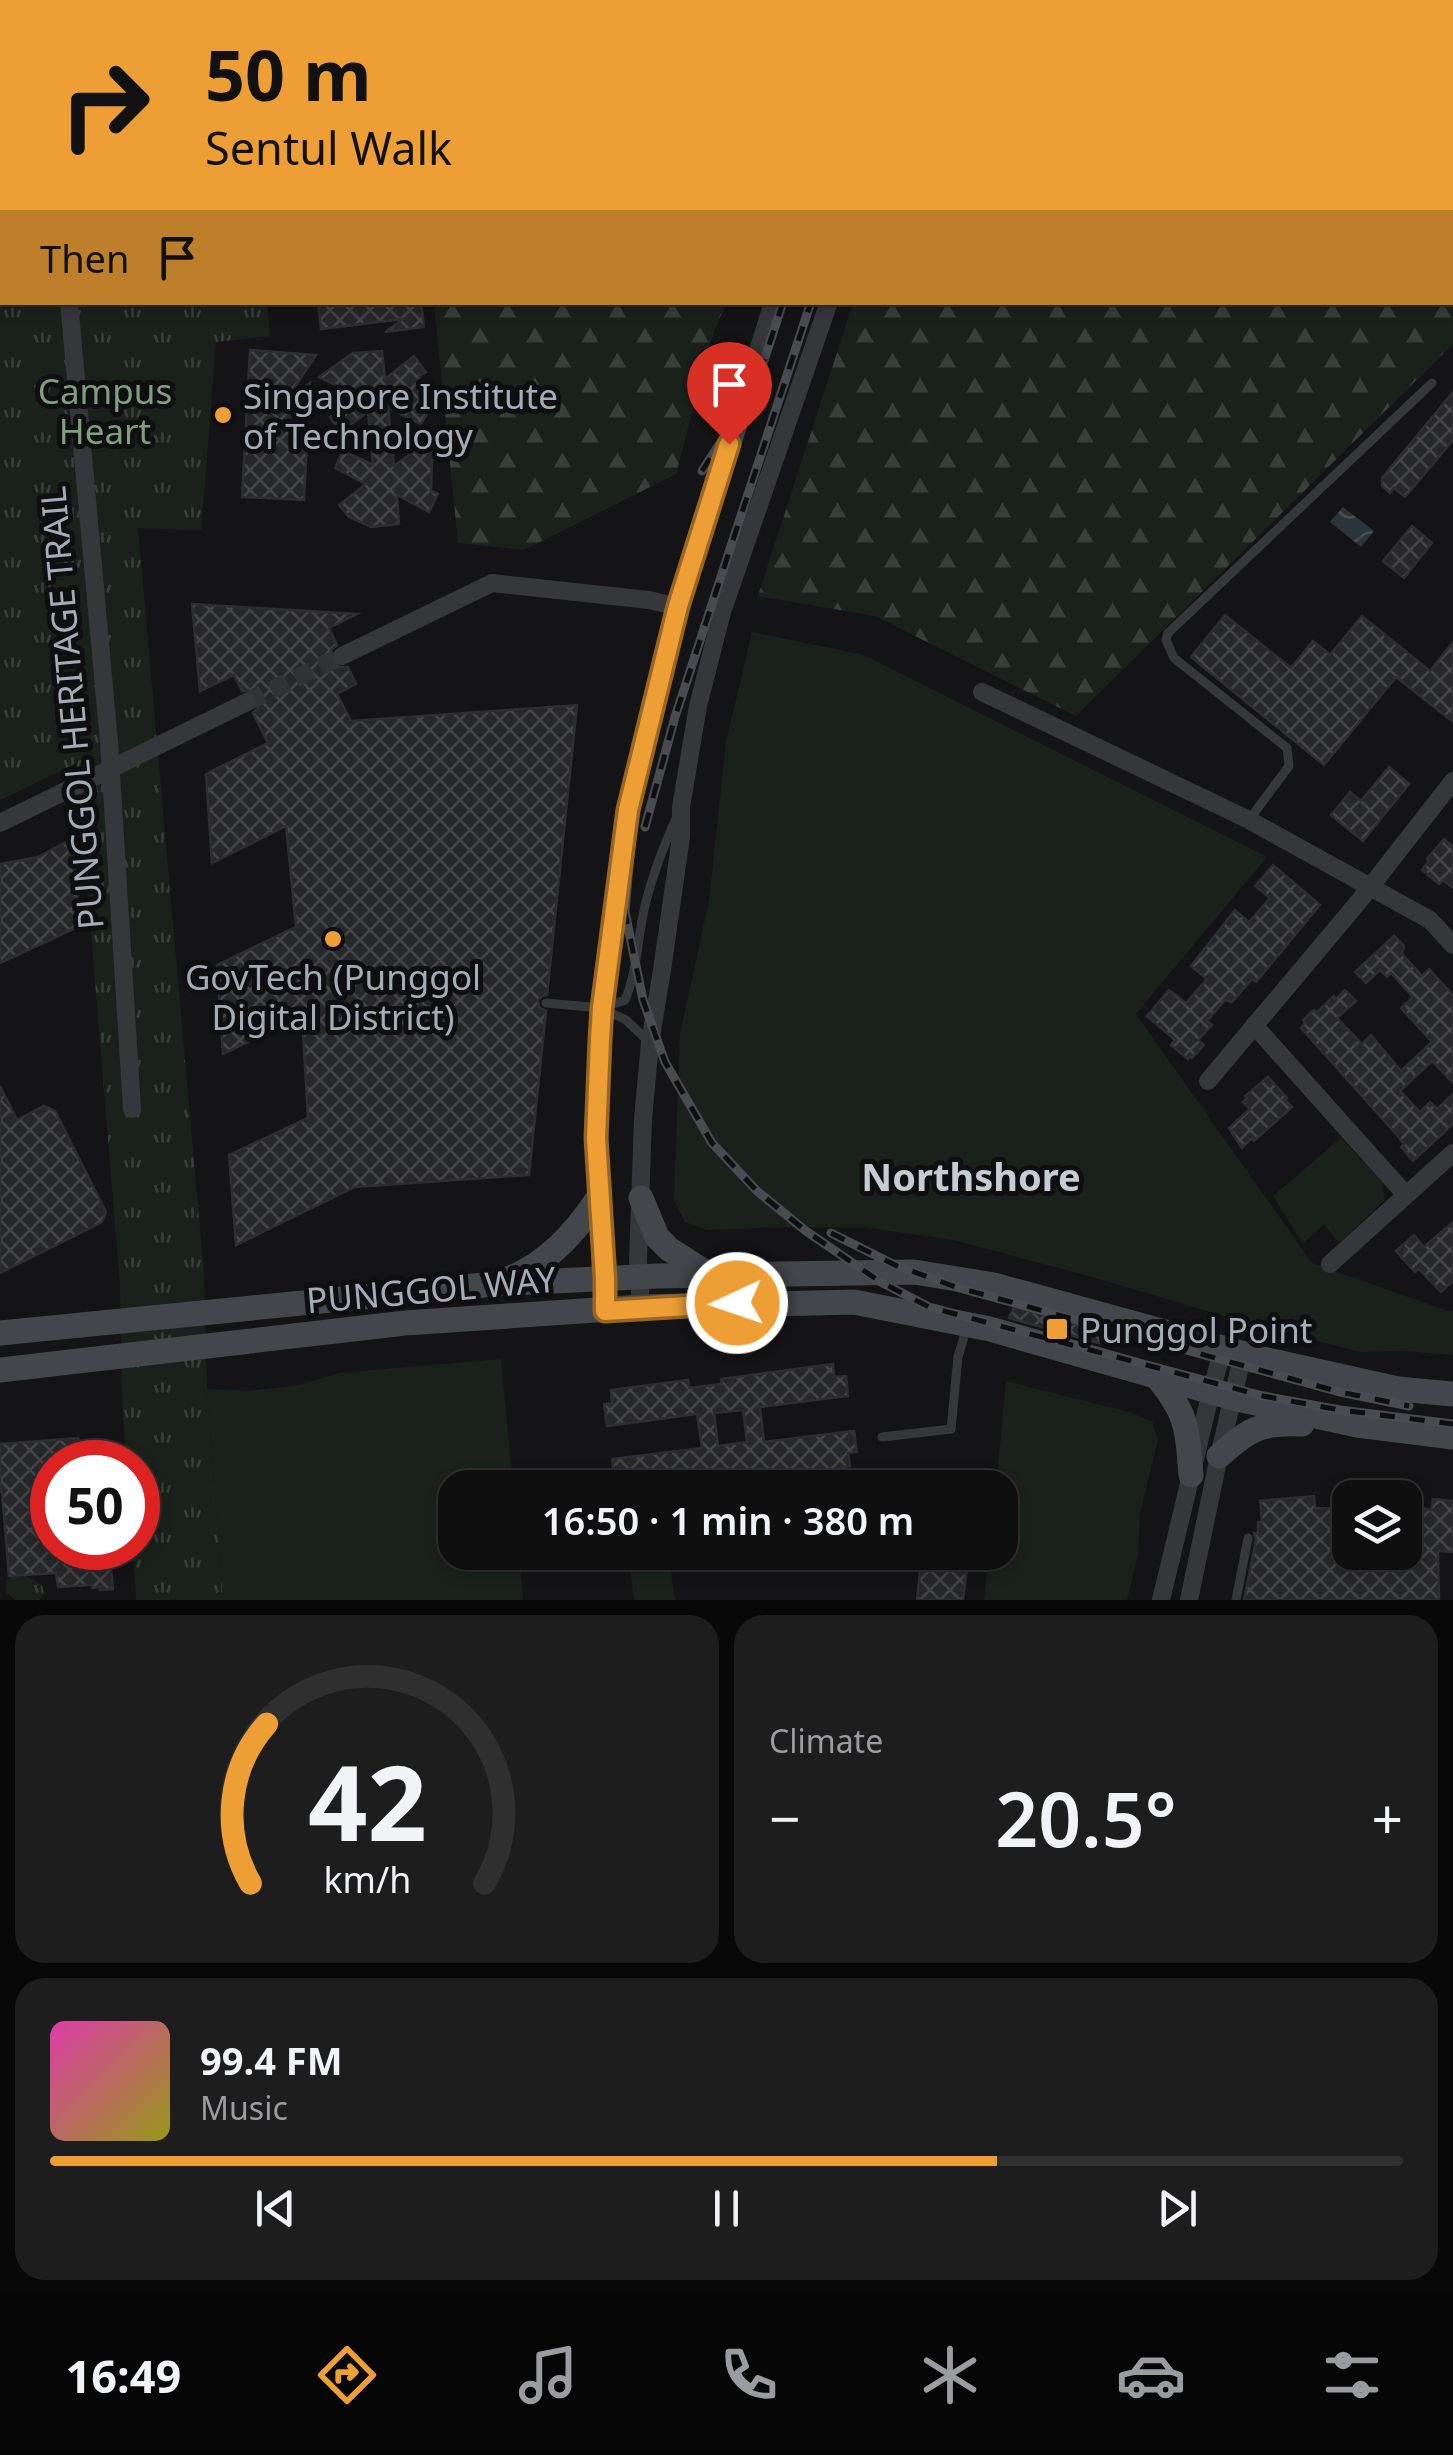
<!DOCTYPE html>
<html lang="en">
<head>
<meta charset="utf-8">
<style>
	:root { --surface:#0f0f10; --page:#1d1d1e; --text:#f1f3f6; --muted:#9b9c9f; --line:#2f2f30; --accent:#ed9f35 }
	body { margin:0; font-family:"Noto Sans",sans-serif; background:var(--page); color:var(--text); height:100vh; display:flex; flex-direction:column; font-size:38px; white-space:nowrap }
	* { box-sizing:border-box; margin:0 }
	p { font-size:32px; color:var(--muted) }
	.icon { flex:none; width:55px; height:55px; fill:none; stroke:currentColor; stroke-width:2; stroke-linecap:round; stroke-linejoin:round }
	.map { position:relative; height:1600px; overflow:hidden }
	.panel { display:flex; flex-direction:column; gap:15px; padding:15px; background:#080809; flex:1 }
	.panel>* { flex:none }
	.top-card { position:absolute; left:0px; top:0px; width:1455px; height:305px; box-shadow:0 5px 15px #0003,0 0 0 2px var(--line); background:#ed9f35; color:#111; overflow:hidden }
	.fabs { position:absolute; left:1332px; top:1480px; display:grid; gap:20px }
	.fabs a { display:grid; place-items:center; width:90px; height:90px; border-radius:20px; background:var(--surface); box-shadow:0 5px 15px #0003,0 0 0 2px var(--line); font-size:50px }
	.speed { position:absolute; left:30px; top:1440px; display:flex; gap:20px; font-size:50px; font-weight:700; text-align:center }
	.speed>* { display:grid; place-content:center; width:130px; height:130px; border-radius:50%; background:var(--surface); box-shadow:0 5px 15px #0003,0 0 0 2px var(--line); line-height:1 }
	.speed .limit { border:15px solid #d22; background:#fff; color:#111 }
	.pin { position:absolute; display:grid; place-items:center; width:85px; height:85px; color:#fff; margin:-102px -42px; border-radius:50% 50% 50% 0; rotate:-45deg; box-shadow:0 0 10px #0007 }
	.pin .icon { rotate:45deg }
	.me { position:absolute; width:110px; margin:-55px; rotate:267deg; stroke-linejoin:round; filter:drop-shadow(0 0 8px #0008) }
	.turn { display:flex; align-items:center; gap:35px; height:210px; padding:0 40px; font-size:45px }
	.turn .icon { width:130px; height:130px; stroke-width:2.5 }
	.turn b { display:block; font-size:70px; line-height:85px }
	.then { display:flex; align-items:center; height:95px; padding:0 40px; background:#0003; gap:20px; font-size:38px }
	.big { font-size:75px; font-weight:600; line-height:1.1 }
	.panel .tile { flex:1; display:flex; flex-direction:column; justify-content:center; gap:15px; min-width:0; padding:0 35px; border-radius:30px; background:var(--page) }
	.panel .dial { align-items:center; gap:0 }
	.dial svg { height:260px; overflow:visible; fill:none; stroke:var(--line); stroke-width:7; stroke-linecap:round; text-anchor:middle }
	.dial text { fill:var(--text); stroke:none }
	.song { display:flex; align-items:center; gap:30px }
	.cover { width:120px; height:120px; border-radius:15px; background:linear-gradient(135deg,hsl(320 70% 55%),hsl(60 70% 35%)) }
	.played { height:10px; border-radius:5px; background:linear-gradient(90deg,var(--accent) 70%,var(--line) 70%) }
	.keys { display:flex; justify-content:space-around; direction:ltr }
	.heat { display:flex; justify-content:space-between; align-items:center; font-size:55px; direction:ltr }
	.panel .tiles { flex:1; display:grid; gap:15px; grid-template-columns:1fr 1fr }
	.tile:last-child { grid-column:span 2 }
	.trip { position:absolute; left:438px; top:1470px; width:580px; height:100px; border-radius:30px; background:var(--surface); box-shadow:0 5px 15px #0003,0 0 0 2px var(--line); font-weight:600; line-height:100px; text-align:center }
	.dock { display:flex; height:160px; justify-content:space-around; align-items:center; background:#060606; color:var(--muted) }
	.dock .icon { width:70px; height:70px }
	.dock .active { color:var(--accent) }
	.dock b { font-size:45px; color:var(--text) }
	.map>svg:first-child { display:block }
</style>
</head>
<body>
<div class="map">
<svg width="1453" height="1600" viewBox="0 0 1453 1600">
	<defs>
		<pattern id="forest-firs" width="22" height="20" patternUnits="userSpaceOnUse" patternTransform="scale(2.5)"><rect width="22" height="20" fill="#1a211b"/><path d="M5 1l3.5 6h-7zM16 11l3.5 6h-7z" fill="#383f3a"/></pattern>
		<pattern id="park-tufts" width="24" height="20" patternUnits="userSpaceOnUse" patternTransform="scale(2.5)"><rect width="24" height="20" fill="#1a211b"/><path d="M3 7l-1-3M5 7V3M7 7l1-3M15 17l-1-3M17 17v-4M19 17l1-3" fill="none" stroke="#383f3a"/></pattern>
		<pattern id="water-waves" width="16" height="10" patternUnits="userSpaceOnUse" patternTransform="scale(2.5)"><rect width="16" height="10" fill="#2b3439"/><path d="M0 5q4-4 8 0t8 0" fill="none" stroke="#474f53"/></pattern>
		<pattern id="building-cross-hatch" width="8" height="8" patternUnits="userSpaceOnUse" patternTransform="scale(2.5)"><rect width="8" height="8" fill="#27272a"/><path d="M0 0l8 8M0 8l8-8" fill="none" stroke="#434447"/></pattern>
	</defs>
	<rect width="100%" height="100%" fill="#141416"/>
	<g fill="#1a211b">
		<path d="M 752,632 L 864,655 L 1267,857 L 1136,1014 L 1312,1263 L 1451,1312 L 1453,1310 L 1453,1355 L 1403,1351 L 1361,1352 L 1247,1323 L 1089,1276 L 953,1240 L 863,1227 L 779,1227 L 707,1230 L 685,1222 L 674,1201 L 680,1034 L 709,900 L 726,742 Z"/>
		<path d="M 1341,1138 L 1383,1183 L 1384,1201 L 1339,1243 L 1324,1224 L 1303,1244 L 1273,1196 Z"/>
		<path d="M 501,1359 L 513,1487 L 455,1488 L 455,1552 L 519,1553 L 523,1600 L 223,1600 L 207,1389 L 247,1391 L 300,1385 L 339,1373 Z"/>
		<path d="M 1006,1381 L 1126,1411 L 1152,1421 L 1158,1440 L 1140,1513 L 1138,1554 L 1127,1600 L 984,1600 L 989,1553 L 1000,1552 L 1000,1488 L 996,1487 Z"/>
		<path d="M 628,1553 L 668,1553 L 675,1600 L 634,1600 Z"/>
		<path d="M 742,1553 L 777,1553 L 779,1563 L 744,1568 Z"/>
	</g>
	<g fill="url(#forest-firs)">
		<path d="M 99,0 L 819,0 L 818,2 L 100,2 Z"/>
		<path d="M 957,0 L 1370,0 L 1384,2 L 956,2 Z"/>
		<path d="M 1453,15 L 1453,344 L 1076,716 L 875,616 L 758,596 L 853,303 L 1452,302 Z"/>
		<path d="M 434,303 L 726,303 L 713,334 L 676,474 L 524,550 L 458,543 Z"/>
	</g>
	<g fill="url(#park-tufts)">
		<path d="M 2,251 L 2,302 L 267,303 L 270,336 L 216,342 L 201,530 L 138,528 L 204,1275 L 207,1389 L 223,1600 L 136,1600 L 133,1548 L 138,1548 L 138,1462 L 126,1462 L 122,1399 L 120,1283 L 77,763 L 0,800 L 0,252 Z"/>
		<path d="M 26,1576 L 42,1585 L 44,1594 L 40,1600 L 15,1600 L 6,1592 L 6,1581 L 11,1577 Z"/>
	</g>
	<path fill="url(#water-waves)" d="M 1343,507 L 1374,531 L 1361,547 L 1330,522 Z"/>
	<g fill="url(#building-cross-hatch)" stroke="#2e2e32" stroke-width="2.5" fill-rule="evenodd">
		<path d="M 318,302 L 421,302 L 424,327 L 385,332 L 403,319 L 321,329 Z"/>
		<path d="M 250,350 L 316,355 L 287,399 L 310,383 L 304,500 L 242,497 Z"/>
		<path d="M 382,351 L 385,379 L 414,356 L 426,372 L 419,376 L 428,412 L 421,424 L 388,408 L 394,466 L 424,444 L 435,458 L 432,460 L 431,491 L 438,494 L 429,512 L 397,495 L 399,524 L 371,527 L 349,517 L 339,505 L 366,484 L 335,468 L 343,451 L 373,465 L 368,412 L 340,432 L 330,417 L 358,396 L 319,377 L 353,353 Z"/>
		<path d="M 1453,392 L 1453,440 L 1405,497 L 1394,488 L 1390,493 L 1382,486 L 1382,478 Z"/>
		<path d="M 1412,526 L 1432,543 L 1404,578 L 1383,561 Z"/>
		<path d="M 192,604 L 357,614 L 329,628 L 337,645 L 331,650 L 330,661 L 336,667 L 348,667 L 356,684 L 337,694 L 351,721 L 577,705 L 547,995 L 542,996 L 538,1001 L 539,1007 L 546,1011 L 529,1175 L 355,1187 L 236,1245 L 229,1155 L 308,1118 L 302,1016 L 223,1054 L 217,965 L 296,927 L 286,826 L 212,863 L 206,774 L 268,743 L 253,713 L 258,708 L 259,697 L 253,691 L 242,691 L 234,675 L 200,691 Z"/>
		<path d="M 1225,615 L 1291,668 L 1313,641 L 1330,655 L 1362,616 L 1430,671 L 1453,642 L 1453,722 L 1396,677 L 1324,765 L 1191,657 Z"/>
		<path d="M 1389,767 L 1409,784 L 1363,841 L 1331,815 L 1350,792 L 1361,801 Z"/>
		<path d="M 72,839 L 80,926 L 0,963 L 0,864 L 38,857 Z"/>
		<path d="M 1444,839 L 1453,847 L 1453,888 L 1443,880 L 1439,884 L 1422,870 L 1429,861 L 1427,859 Z"/>
		<path d="M 1273,865 L 1320,905 L 1256,982 L 1252,979 L 1232,1002 L 1225,1000 L 1207,1021 L 1212,1025 L 1198,1040 L 1204,1045 L 1192,1058 L 1190,1056 L 1188,1059 L 1171,1045 L 1175,1040 L 1147,1016 L 1169,990 L 1186,1003 L 1207,979 L 1191,966 L 1235,910 L 1249,922 L 1270,898 L 1255,886 Z"/>
		<path d="M 1394,936 L 1404,946 L 1402,954 L 1422,976 L 1429,969 L 1453,995 L 1453,1083 L 1432,1061 L 1400,1091 L 1420,1112 L 1430,1102 L 1437,1109 L 1453,1094 L 1453,1124 L 1413,1161 L 1401,1147 L 1404,1144 L 1396,1134 L 1301,1028 L 1305,1023 L 1303,1020 L 1314,1010 L 1316,1013 L 1334,996 L 1336,999 L 1345,990 L 1356,1001 L 1337,1018 L 1362,1044 L 1371,1035 L 1401,1071 L 1432,1042 L 1401,1008 L 1413,997 L 1391,973 L 1387,977 L 1380,970 L 1366,983 L 1355,972 Z"/>
		<path d="M 1268,1077 L 1287,1098 L 1285,1100 L 1292,1107 L 1254,1141 L 1252,1138 L 1242,1148 L 1229,1128 L 1250,1109 L 1243,1102 L 1247,1098 L 1245,1096 Z"/>
		<path d="M 0,1086 L 17,1120 L 44,1106 L 55,1111 L 106,1212 L 102,1222 L 0,1273 Z"/>
		<path d="M 1453,1222 L 1453,1281 L 1441,1292 L 1419,1269 L 1415,1272 L 1396,1251 L 1414,1235 L 1424,1247 Z"/>
		<path d="M 1014,1307 L 1101,1331 L 1102,1338 L 1099,1343 L 1009,1318 Z"/>
		<path d="M 833,1364 L 834,1377 L 846,1376 L 848,1396 L 760,1407 L 764,1442 L 854,1431 L 857,1452 L 848,1453 L 850,1466 L 843,1467 L 846,1488 L 718,1488 L 717,1479 L 650,1488 L 627,1488 L 626,1478 L 614,1479 L 612,1459 L 702,1448 L 697,1414 L 607,1426 L 604,1404 L 612,1403 L 611,1390 L 688,1380 L 689,1388 L 722,1384 L 721,1379 ZM 743,1410 L 747,1442 L 718,1446 L 714,1413 Z"/>
		<path d="M 78,1438 L 80,1452 L 76,1452 L 76,1459 L 69,1460 L 69,1462 L 52,1462 L 52,1512 L 42,1513 L 44,1548 L 109,1548 L 113,1589 L 100,1590 L 100,1587 L 92,1588 L 92,1585 L 58,1587 L 56,1573 L 9,1576 L 2,1492 L 0,1492 L 0,1444 Z"/>
		<path d="M 1314,1496 L 1315,1508 L 1350,1509 L 1350,1552 L 1405,1552 L 1405,1504 L 1431,1510 L 1433,1499 L 1453,1501 L 1453,1552 L 1438,1551 L 1439,1600 L 1244,1600 L 1256,1540 L 1254,1533 L 1258,1533 L 1258,1522 L 1262,1522 L 1260,1501 Z"/>
		<path d="M 922,1552 L 969,1552 L 963,1600 L 917,1600 Z"/>
	</g>
	<g fill="none" stroke-linecap="round" stroke-linejoin="round">
		<path stroke="#313236" stroke-width="18" stroke-dasharray="18 9" stroke-linecap="butt" d="M 247,702 L 342,656"/>
		<g stroke="#35373b" stroke-width="9">
			<path d="M 1249,820 L 1289,766 L 1287,748 L 1174,658 L 1166,640 L 1168,633 L 1432,383"/>
			<path d="M 546,1003 L 601,1008 L 626,1020 L 648,1041"/>
			<path d="M 601,1008 L 625,1000 C 638,970 637,938 645,906 C 652,876 664,845 677,816"/>
			<path d="M 882,1437 L 951,1429 L 958,1357 L 967,1327"/>
			<path d="M 1236,1600 L 1248,1538"/>
		</g>
		<g stroke="#35373b" stroke-width="18">
			<path d="M 41,0 L 42,2"/>
			<path d="M 865,2 L 866,0"/>
			<path d="M 921,2 L 921,0"/>
			<path d="M 69,302 L 109,742 L 132,1109"/>
			<path d="M 342,656 L 492,583 L 649,600 L 679,607"/>
			<path d="M 982,692 L 1249,820 L 1430,920 L 1453,945"/>
			<path d="M 0,823 L 247,702"/>
			<path d="M 1254,1025 L 1406,1195"/>
			<path d="M 1208,1081 L 1360,900 L 1453,781"/>
			<path d="M 1330,1264 L 1453,1153"/>
			<path d="M 641,1307 L 638,1260 L 643,1119 L 650,1043 L 662,970 L 681,837 L 681,807 L 698,706 L 722,612 L 829,302"/>
			<path d="M 605,1311 L 605,1278 L 596,1138 L 601,1008 L 628,810 L 679,607 L 773,302"/>
			<path d="M 1161,1600 L 1211,1392 L 1223,1348"/>
			<path d="M 1189,1600 L 1219,1456 L 1243,1354"/>
		</g>
		<g stroke="#43464b" stroke-width="25">
			<path d="M 641,1198 L 657,1237 L 669,1249 L 711,1276"/>
			<path d="M 508,1279 C 547,1264 576,1232 598,1198"/>
			<path d="M 0,1333 L 494,1284 L 658,1276 L 914,1272 L 994,1285 L 1263,1359 L 1398,1389 L 1453,1394"/>
			<path d="M 0,1370 L 405,1323 L 641,1307 L 854,1302 L 990,1329 L 1233,1398 L 1357,1425 L 1453,1437"/>
			<path d="M 1156,1376 C 1188,1414 1187,1428 1191,1475"/>
			<path d="M 1219,1456 C 1249,1429 1261,1422 1302,1424"/>
		</g>
		<g stroke="#484b50" stroke-width="9">
			<g id="rail">
				<path d="M 882,2 L 883,0"/>
				<path d="M 907,2 L 908,0"/>
				<path d="M 935,2 L 936,0"/>
				<path d="M 783,302 L 651,708 L 632,829 L 625,912 L 643,1000 L 665,1062 L 712,1143 L 757,1191 L 806,1231 L 879,1281 L 929,1307 L 1263,1396 L 1340,1410 L 1453,1424"/>
				<path d="M 702,471 L 738,416"/>
				<path d="M 645,827 L 675,717 L 811,302"/>
				<path d="M 831,1233 L 897,1266 L 956,1287 L 1340,1392 L 1409,1406"/>
			</g>
		</g>
		<use href="#rail" stroke="#0f0f11" stroke-width="5" stroke-dasharray="15" stroke-linecap="butt"/>
	</g>
	<g fill="none" stroke-linecap="round" stroke-linejoin="round">
		<g stroke="#9a6722" stroke-width="25">
			<path id="route" d="M 729,444 L 678,606 L 628,810 L 602,1008 L 600,1040 L 596,1138 L 605,1278 L 605,1311 L 737,1303"/>
		</g>
		<use href="#route" stroke="#ed9f35" stroke-width="18"/>
	</g>
	<g fill="#ed9f35" stroke="#0f0f11" stroke-width="4">
		<circle cx="223" cy="415" r="10"/>
		<circle cx="333" cy="939" r="10"/>
		<rect x="1045" y="1317" width="24" height="24" rx="5"/>
	</g>
	<g text-anchor="middle" dominant-baseline="central" stroke-width="10" stroke-linejoin="round" paint-order="stroke">
		<g font-size="35" fill="#7fa07e" stroke="#0f0f11">
			<text x="105" y="390">Campus<tspan x="105" dy="40">Heart</tspan></text>
		</g>
		<g font-size="35" fill="#a6acb6" stroke="#0f0f11" text-anchor="start">
			<text x="243" y="395">Singapore Institute<tspan x="243" dy="40">of Technology</tspan></text>
			<text x="333" y="976" text-anchor="middle">GovTech (Punggol<tspan x="333" dy="40">Digital District)</tspan></text>
			<text x="1080" y="1329">Punggol Point</text>
		</g>
		<g font-size="35" fill="#a6acb6" stroke="#0f0f11">
			<text transform="translate(71 708) rotate(-95)">PUNGGOL HERITAGE TRAIL</text>
			<text transform="translate(431 1289) rotate(-5)">PUNGGOL WAY</text>
		</g>
		<g font-size="38" font-weight="bold" fill="#c7cbd2" stroke="#0f0f11">
			<text x="971" y="1176">Northshore</text>
		</g>
	</g>
</svg>
<div class="fabs">
<a><svg class="icon" aria-label="layers" viewBox="0 0 24 24"><path d="M12 4l9 5-9 5-9-5zM3 14l9 5 9-5"/></svg></a>
</div>
<div class="speed"><div class="limit">50</div></div>
<div class="pin" style="left:729px;top:444px;background:#d93025"><svg class="icon" aria-label="arrive" viewBox="0 0 24 24"><path d="M6 21V4h12l-3 4 3 4H6"/></svg></div>
<svg class="me" style="left:737px;top:1303px" viewBox="-20 -20 40 40"><circle r="17" fill="#ed9f35" stroke="#fff" stroke-width="3"/><path d="M0-11L8 9 0 5-8 9z" fill="#fff"/></svg>
<div class="trip">16:50 · 1 min · 380 m</div>
<div class="top-card">
<div class="turn"><svg class="icon" aria-label="right" viewBox="0 0 24 24"><path d="M7 20v-9h11M14 6l5 5-5 5"/></svg><div><b>50 m</b>Sentul Walk</div></div>
<div class="then">Then<svg class="icon" aria-label="arrive" viewBox="0 0 24 24"><path d="M6 21V4h12l-3 4 3 4H6"/></svg></div>
</div>
</div>
<section class="panel">
<div class="tiles">
<div class="tile dial"><svg viewBox="0 0 100 80">
<path d="M14 69A42 42 0 1 1 86 69"/>
<path d="M14 69A42 42 0 0 1 19 20" stroke="#ed9f35"/>
<text x="50" y="56" font-size="32" font-weight="700">42</text>
<text x="50" y="72" font-size="11">km/h</text>
</svg></div>
<div class="tile"><p>Climate</p>
<div class="heat"><a>−</a><b class="big">20.5°</b><a>+</a></div>
</div>
<div class="tile">
<div class="song"><i class="cover"></i><div><b>99.4 FM</b><p>Music</p></div></div>
<div class="played"></div>
<div class="keys"><svg class="icon" aria-label="previous" viewBox="0 0 24 24"><path d="M18 5L8 12l10 7zM5 5v14"/></svg><svg class="icon" aria-label="pause" viewBox="0 0 24 24"><path d="M8 5v14M16 5v14"/></svg><svg class="icon" aria-label="next" viewBox="0 0 24 24"><path d="M6 5l10 7-10 7zM19 5v14"/></svg></div>
</div>
</div>
</section>
<nav class="dock">
<b>16:49</b>
<svg class="icon active" aria-label="directions" viewBox="0 0 24 24"><path d="M12 3l9 9-9 9-9-9zM9 14v-3h6M13 9l2 2-2 2"/></svg>
<svg class="icon" aria-label="music" viewBox="0 0 24 24"><path d="M9 18V5l10-2v13"/><circle cx="6" cy="18" r="3"/><circle cx="16" cy="16" r="3"/></svg>
<svg class="icon" aria-label="phone" viewBox="0 0 24 24"><path d="M5 4h4l2 5-3 2q2 4 5 5l2-3 5 2v4C11 20 4 13 5 4z"/></svg>
<svg class="icon" aria-label="climate" viewBox="0 0 24 24"><path d="M12 3v18M4 7l16 10M4 17L20 7"/></svg>
<svg class="icon" aria-label="car" viewBox="0 0 24 24"><path d="M5 17H2v-5l4-1 3-4h7l3 4 3 1v5h-3M9 17h6M6 11h13"/><circle cx="7" cy="17" r="2"/><circle cx="17" cy="17" r="2"/></svg>
<svg class="icon" aria-label="filters" viewBox="0 0 24 24"><path d="M4 7h16M4 17h16"/><circle cx="9" cy="7" r="2"/><circle cx="15" cy="17" r="2"/></svg>
</nav>
</body>
</html>
